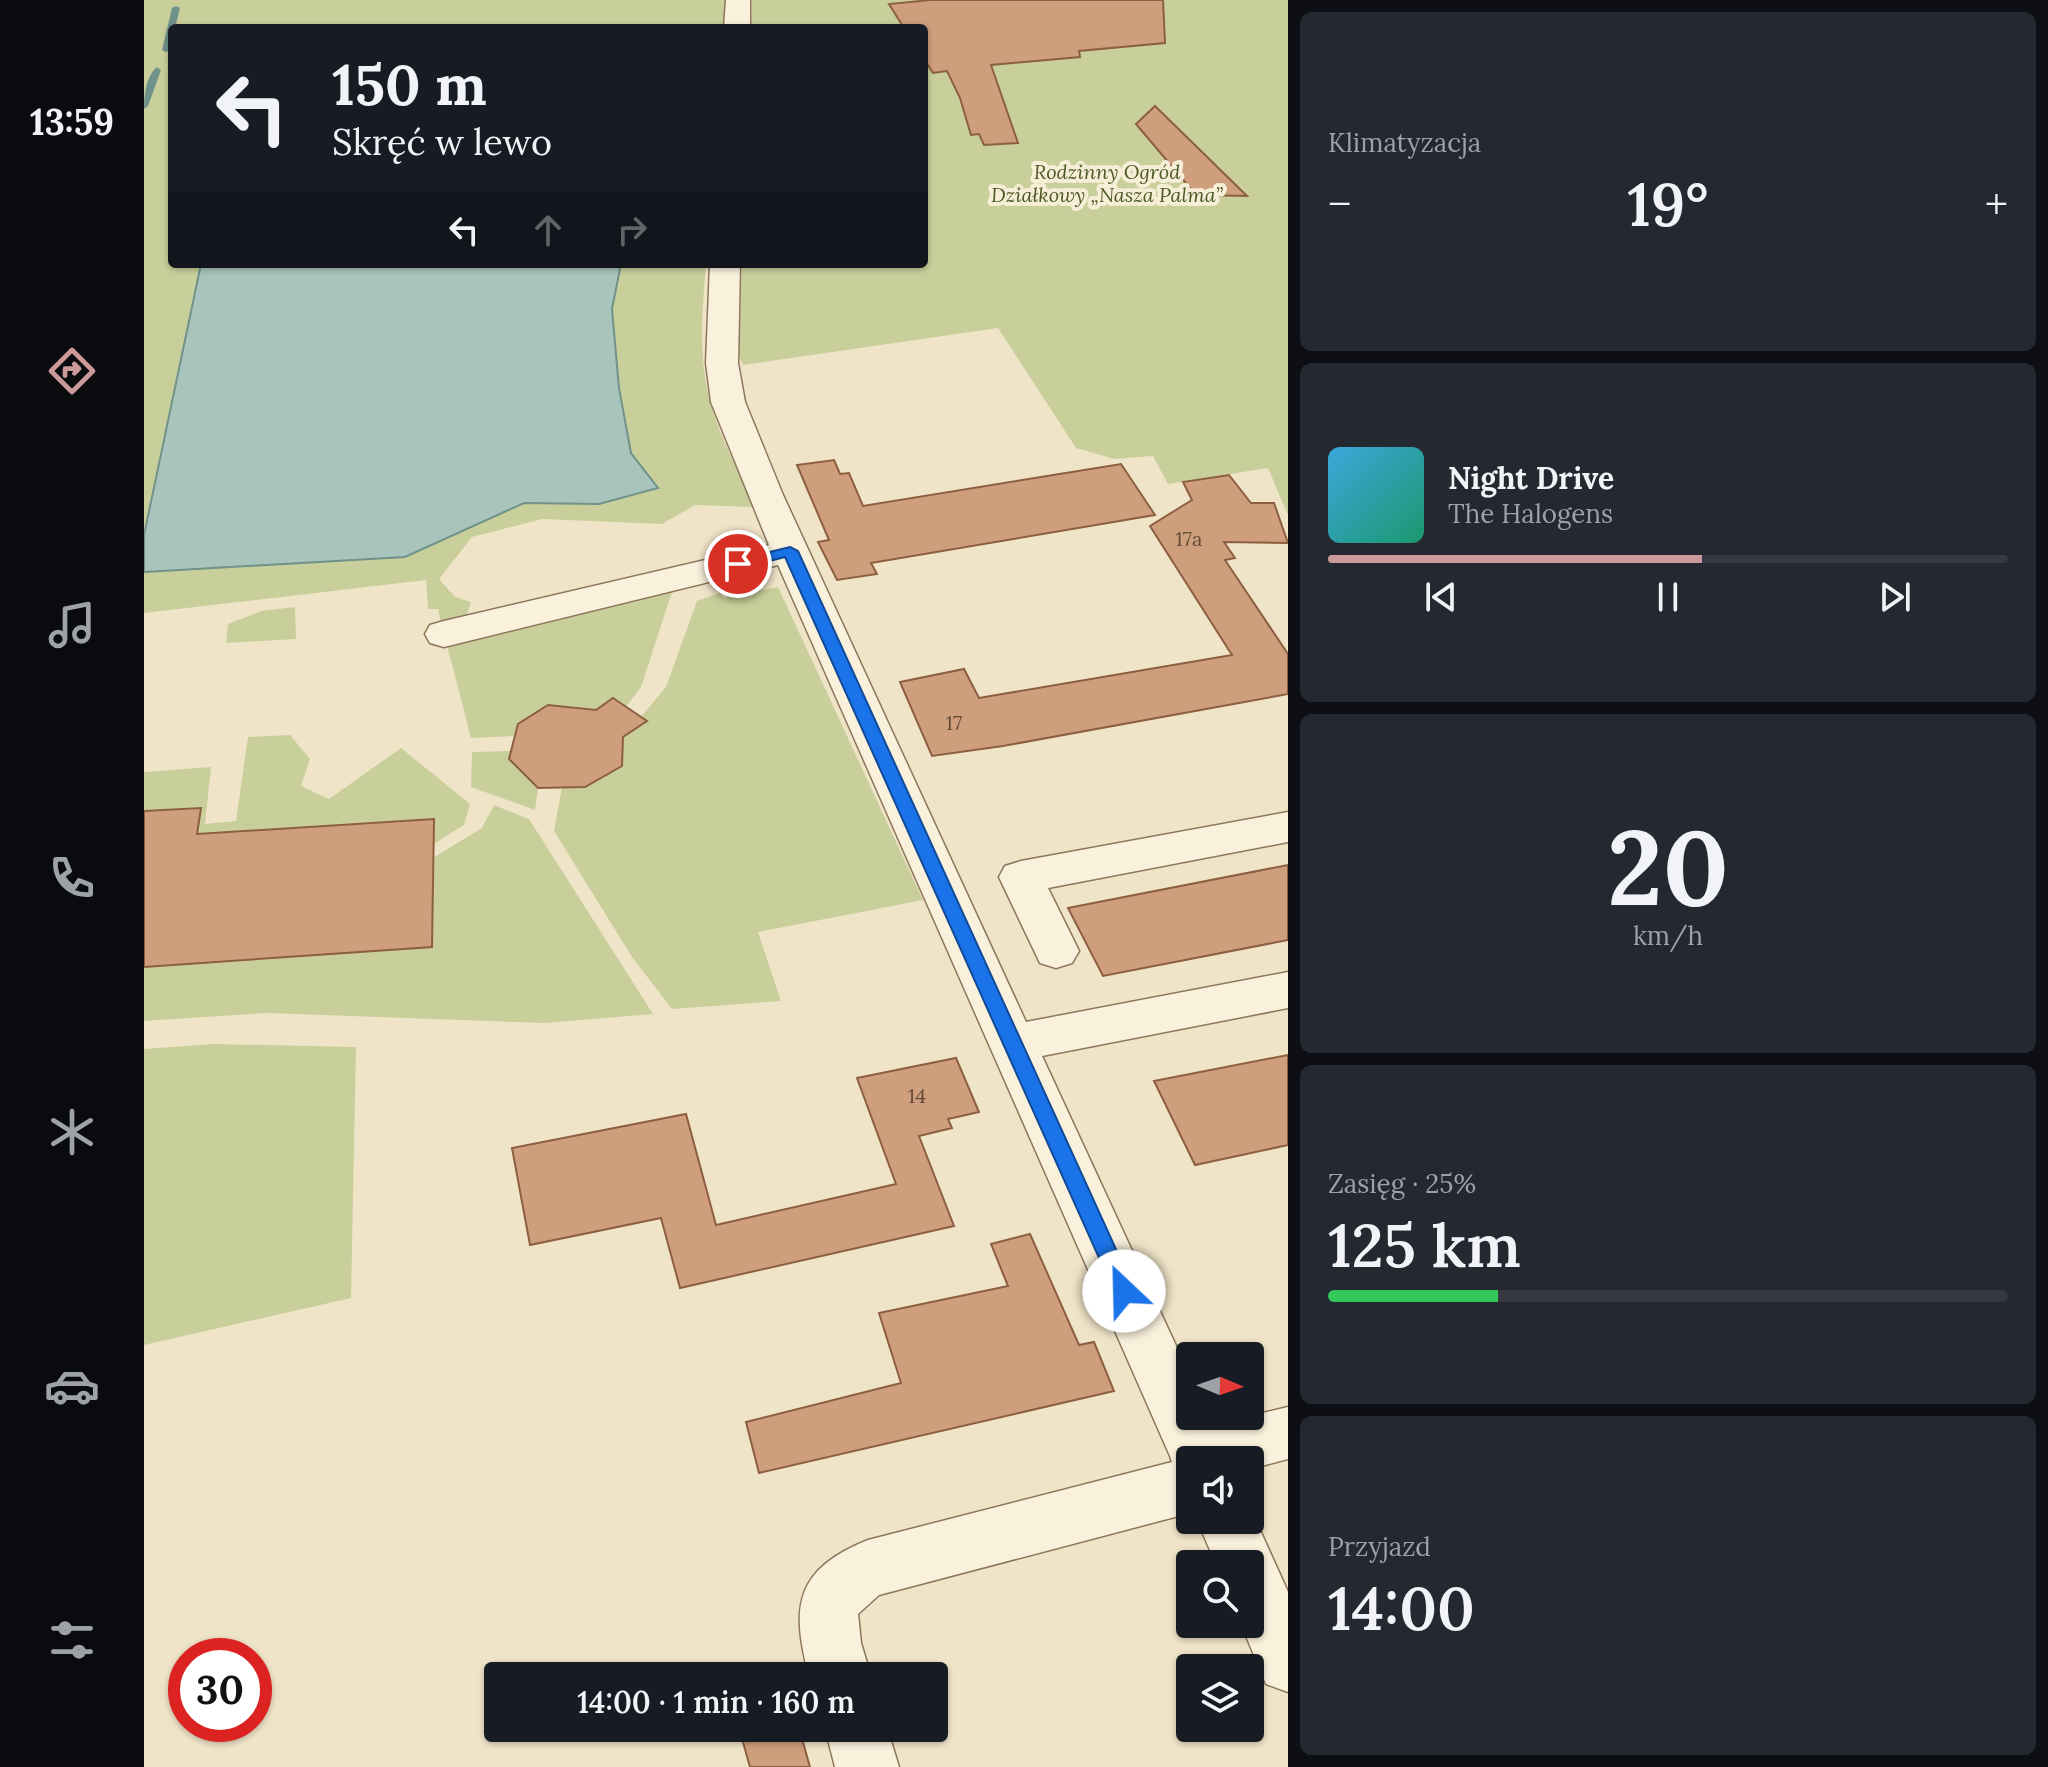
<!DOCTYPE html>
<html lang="pl">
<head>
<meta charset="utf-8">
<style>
	:root { --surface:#171b24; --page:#242831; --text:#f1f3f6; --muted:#9ea1a6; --line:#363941; --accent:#cc999b }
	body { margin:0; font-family:Lora,serif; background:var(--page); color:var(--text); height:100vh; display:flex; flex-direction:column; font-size:30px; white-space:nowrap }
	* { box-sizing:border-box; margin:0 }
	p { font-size:26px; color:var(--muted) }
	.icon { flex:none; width:44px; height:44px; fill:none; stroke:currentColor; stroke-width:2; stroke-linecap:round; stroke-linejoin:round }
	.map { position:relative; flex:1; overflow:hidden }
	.panel { display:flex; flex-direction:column; gap:12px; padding:12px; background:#0d0f14; width:760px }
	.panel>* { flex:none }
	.hud { position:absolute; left:24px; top:24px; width:760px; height:244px; border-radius:8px; box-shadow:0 2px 6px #0004; background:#171b24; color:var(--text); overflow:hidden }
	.needle { width:52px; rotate:92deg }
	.controls { position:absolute; left:1032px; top:1342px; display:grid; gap:16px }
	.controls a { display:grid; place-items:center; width:88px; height:88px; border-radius:8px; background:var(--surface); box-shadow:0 2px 6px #0004; font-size:40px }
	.speed { position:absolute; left:24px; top:1638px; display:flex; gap:16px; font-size:40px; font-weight:700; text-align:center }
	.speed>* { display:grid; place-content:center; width:104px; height:104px; border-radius:50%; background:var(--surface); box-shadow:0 2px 6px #0004; line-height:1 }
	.speed .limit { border:12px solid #d22; background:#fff; color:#111 }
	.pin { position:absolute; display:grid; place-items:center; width:68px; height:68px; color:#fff; margin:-34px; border:4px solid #fff; border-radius:50%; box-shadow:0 2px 8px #0007 }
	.me { position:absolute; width:88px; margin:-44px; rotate:336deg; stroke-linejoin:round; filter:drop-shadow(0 0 6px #0008) }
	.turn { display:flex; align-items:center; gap:28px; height:168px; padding:0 32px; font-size:36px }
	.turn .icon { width:104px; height:104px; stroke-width:2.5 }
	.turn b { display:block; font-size:56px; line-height:68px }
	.lanes { display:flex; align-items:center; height:76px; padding:0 32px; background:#0003; justify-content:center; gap:40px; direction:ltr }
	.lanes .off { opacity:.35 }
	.big { font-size:60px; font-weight:600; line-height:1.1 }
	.panel .tile { flex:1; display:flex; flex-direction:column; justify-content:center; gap:12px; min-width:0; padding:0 28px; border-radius:12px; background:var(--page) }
	.panel .dial { align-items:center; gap:0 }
	.dial b { font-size:104px; line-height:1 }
	.song { display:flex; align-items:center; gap:24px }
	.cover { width:96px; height:96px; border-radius:12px; background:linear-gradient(135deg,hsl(200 70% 55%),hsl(160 70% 35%)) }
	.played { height:8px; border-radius:4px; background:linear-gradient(90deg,var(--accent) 55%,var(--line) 55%) }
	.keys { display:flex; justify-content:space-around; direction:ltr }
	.heat { display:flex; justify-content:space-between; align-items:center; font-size:44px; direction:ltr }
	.charge { height:12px; border-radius:6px; background:linear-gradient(90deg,#34c759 25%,var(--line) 0) }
	.trip { position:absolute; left:340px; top:1662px; width:464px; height:80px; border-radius:8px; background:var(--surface); box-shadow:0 2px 6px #0004; font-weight:600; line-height:80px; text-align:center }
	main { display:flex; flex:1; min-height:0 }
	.tab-bar { display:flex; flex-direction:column; width:144px; justify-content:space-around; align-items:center; background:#090b0e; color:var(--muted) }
	.tab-bar .icon { width:56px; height:56px }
	.tab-bar .active { color:var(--accent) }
	.tab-bar b { font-size:36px; color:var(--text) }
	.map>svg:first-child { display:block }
</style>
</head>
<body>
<main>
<nav class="tab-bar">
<b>13:59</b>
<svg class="icon active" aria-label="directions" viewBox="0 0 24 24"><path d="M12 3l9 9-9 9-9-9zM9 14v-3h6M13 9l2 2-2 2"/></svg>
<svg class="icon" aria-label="music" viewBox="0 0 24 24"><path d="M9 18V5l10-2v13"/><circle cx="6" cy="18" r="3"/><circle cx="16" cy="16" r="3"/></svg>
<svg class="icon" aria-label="phone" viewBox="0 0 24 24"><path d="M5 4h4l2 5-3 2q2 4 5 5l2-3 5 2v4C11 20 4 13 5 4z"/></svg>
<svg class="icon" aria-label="climate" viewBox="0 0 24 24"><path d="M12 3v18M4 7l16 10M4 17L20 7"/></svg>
<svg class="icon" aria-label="car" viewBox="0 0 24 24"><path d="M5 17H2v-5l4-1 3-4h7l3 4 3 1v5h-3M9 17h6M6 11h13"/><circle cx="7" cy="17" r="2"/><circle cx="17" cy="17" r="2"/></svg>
<svg class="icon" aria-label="filters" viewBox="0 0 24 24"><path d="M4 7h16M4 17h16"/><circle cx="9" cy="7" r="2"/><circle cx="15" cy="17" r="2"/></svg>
</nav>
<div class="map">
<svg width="1144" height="1767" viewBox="0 0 1144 1767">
	<rect width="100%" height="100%" fill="#f0e4c8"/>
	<g fill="#c9cf9b">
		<path d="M 0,0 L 581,0 L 579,28 L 28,28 L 28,264 L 57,264 L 0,535 Z"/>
		<path d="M 608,0 L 1144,0 L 1144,515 L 1124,468 L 1024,484 L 1009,456 L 970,459 L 932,448 L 854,328 L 599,365 L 595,356 L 598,264 L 780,264 L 780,28 L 607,28 Z"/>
		<path d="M 477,264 L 562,264 C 558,311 554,359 567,405 C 577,440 596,474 611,507 L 551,505 L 518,524 L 398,519 L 328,537 L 295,579 L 311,597 L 327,602 L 321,620 L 297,623 L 294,609 L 284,609 L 282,580 L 0,613 L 0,572 L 261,557 L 380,503 L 455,504 L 513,488 L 487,453 L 475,388 L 468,309 Z"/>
		<path d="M 634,587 L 779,900 L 614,932 L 637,1001 L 528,1009 L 488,957 L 410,831 L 418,787 L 441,787 L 478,766 L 479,737 L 502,721 L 497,717 L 522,687 L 553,601 L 576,593 L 580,598 Z"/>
		<path d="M 529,589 L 497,687 L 482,707 L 469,698 L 452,710 L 404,705 L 374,723 L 371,736 L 327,738 L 303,645 Z"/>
		<path d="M 151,607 L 152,639 L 82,643 L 84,624 L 117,611 Z"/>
		<path d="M 146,735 L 166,759 L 157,786 L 185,799 L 257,748 L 326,804 L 320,825 L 220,888 L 230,894 L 338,828 L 350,805 L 385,819 L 509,1014 L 401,1023 L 123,1013 L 0,1021 L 0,772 L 67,767 L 61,824 L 92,821 L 104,737 Z"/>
		<path d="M 367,751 L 394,788 L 391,810 L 327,787 L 328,752 Z"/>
		<path d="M 70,1044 L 212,1047 L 207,1298 L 0,1345 L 0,1049 Z"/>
	</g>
	<path fill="#a9c4bc" stroke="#6f938a" stroke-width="2" d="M 57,264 L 477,264 L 468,309 L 475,388 L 487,453 L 514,488 L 455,504 L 380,503 L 261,557 L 0,572 L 0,535 Z"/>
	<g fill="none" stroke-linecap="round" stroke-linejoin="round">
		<g fill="#6f938a" fill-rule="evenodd">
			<path d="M 32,6 L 36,8 L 31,28 L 28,28 L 26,50 L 22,52 L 18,50 L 28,8 Z"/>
			<path d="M 13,67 L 17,70 L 4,106 L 0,109 C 0,95 2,76 13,67 Z"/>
		</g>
	</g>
	<g fill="#cf9f7d" stroke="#8d5f41" stroke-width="2">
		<path d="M 787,0 L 1019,0 L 1021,43 L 935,51 L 936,57 L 847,65 L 874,143 L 840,145 L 835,134 L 827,135 L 816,98 L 803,71 L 789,73 L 780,59 L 780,28 L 760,28 L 745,4 Z"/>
		<path d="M 1011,106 L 1103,196 L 1052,195 L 992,124 Z"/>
		<path d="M 690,460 L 696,474 L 705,473 L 719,506 L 977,464 L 1011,515 L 727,563 L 733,574 L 693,580 L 674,542 L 685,540 L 653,465 Z"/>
		<path d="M 1085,475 L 1107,503 L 1130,503 L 1144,543 L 1080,542 L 1091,558 L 1081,560 L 1144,654 L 1144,694 L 859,746 L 788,756 L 756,682 L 820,669 L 835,698 L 1088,655 L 1006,526 L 1048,500 L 1039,482 Z"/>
		<path d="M 469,698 L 503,721 L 479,737 L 478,766 L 441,787 L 394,788 L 365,759 L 374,724 L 404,705 L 452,710 Z"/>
		<path d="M 57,808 L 53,834 L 290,819 L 288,947 L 0,967 L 0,811 Z"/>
		<path d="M 1144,865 L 1144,940 L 959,976 L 924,908 Z"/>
		<path d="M 1144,1055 L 1144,1145 L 1051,1165 L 1010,1081 Z"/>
		<path d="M 812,1058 L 835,1112 L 804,1119 L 808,1128 L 775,1136 L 810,1226 L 536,1288 L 517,1218 L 386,1245 L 368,1148 L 542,1114 L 572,1225 L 752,1184 L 713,1078 Z"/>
		<path d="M 886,1234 L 935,1345 L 950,1342 L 970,1391 L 615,1473 L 602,1422 L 757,1383 L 735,1313 L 864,1286 L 847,1244 Z"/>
		<path d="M 595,1728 L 655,1728 L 666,1767 L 606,1767 Z"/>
	</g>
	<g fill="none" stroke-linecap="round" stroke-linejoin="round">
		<g stroke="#8d765c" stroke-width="3">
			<g id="minor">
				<path d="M 582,0 L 606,0 L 606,28 L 580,28 Z"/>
				<path d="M 566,264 L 596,264 L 594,363 L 601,402 L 639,495 L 882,1022 L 1144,972 L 1144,1008 L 898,1056 L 1046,1376 L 1046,1416 L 1064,1416 L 1069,1425 L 1144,1407 L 1144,1459 L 1106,1469 L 1106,1460 L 1046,1460 L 1046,1513 L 735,1595 L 714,1614 L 717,1643 L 727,1676 L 665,1676 C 646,1605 652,1569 724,1540 L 1028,1462 L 1026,1456 L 634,565 L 300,647 L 286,643 L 281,634 L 286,625 L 300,621 L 625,545 L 567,402 L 562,363 Z"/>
				<path d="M 1144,812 L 1144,842 L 904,888 L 935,951 L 928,963 L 912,968 L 896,963 L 855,877 L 861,866 L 877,861 Z"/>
				<path d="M 1106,1508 L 1144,1592 L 1144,1692 L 1122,1684 L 1097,1624 L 1106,1624 L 1106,1564 L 1072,1564 L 1053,1520 L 1106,1520 Z"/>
				<path d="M 681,1728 L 743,1728 L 755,1767 L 691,1767 Z"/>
			</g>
		</g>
		<use href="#minor" fill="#faf1dc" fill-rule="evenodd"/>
	</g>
	<path fill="#1a73e8" stroke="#114b97" stroke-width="2" d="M 646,547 L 654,551 L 991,1291 L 988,1298 L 980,1301 L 973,1298 L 641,557 L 594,569 L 587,564 L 589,561 Z"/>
	<g text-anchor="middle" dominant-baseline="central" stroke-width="8" stroke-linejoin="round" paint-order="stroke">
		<g font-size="20" font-style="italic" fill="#4d5a26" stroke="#f7eed8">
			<text x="963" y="171">Rodzinny Ogród<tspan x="963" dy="23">Działkowy „Nasza Palma”</tspan></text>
		</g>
		<g font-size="20" fill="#624a37">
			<text x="1045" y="538">17a</text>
			<text x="810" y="722">17</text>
			<text x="773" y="1095">14</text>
		</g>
	</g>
</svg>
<div class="controls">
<a><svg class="needle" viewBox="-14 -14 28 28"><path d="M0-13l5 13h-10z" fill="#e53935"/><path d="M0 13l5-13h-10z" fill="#9ea1a6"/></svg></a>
<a><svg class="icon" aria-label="sound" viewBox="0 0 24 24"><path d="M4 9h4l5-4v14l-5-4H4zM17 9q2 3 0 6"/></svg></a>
<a><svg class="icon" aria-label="search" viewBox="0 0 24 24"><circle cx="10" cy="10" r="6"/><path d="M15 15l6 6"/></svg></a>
<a><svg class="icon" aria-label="layers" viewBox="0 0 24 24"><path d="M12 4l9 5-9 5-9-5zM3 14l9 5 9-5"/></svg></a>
</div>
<div class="speed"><div class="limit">30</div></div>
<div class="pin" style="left:594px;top:564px;background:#d93025"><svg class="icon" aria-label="arrive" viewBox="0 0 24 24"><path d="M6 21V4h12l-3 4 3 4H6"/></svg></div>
<svg class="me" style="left:980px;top:1291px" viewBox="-20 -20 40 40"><circle r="19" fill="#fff"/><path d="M0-13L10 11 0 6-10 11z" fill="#1a73e8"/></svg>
<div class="trip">14:00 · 1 min · 160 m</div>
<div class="hud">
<div class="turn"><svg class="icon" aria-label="left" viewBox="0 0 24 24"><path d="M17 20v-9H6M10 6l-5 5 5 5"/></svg><div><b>150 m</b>Skręć w lewo</div></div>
<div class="lanes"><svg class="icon" aria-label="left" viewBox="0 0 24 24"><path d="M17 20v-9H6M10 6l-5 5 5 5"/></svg><svg class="icon off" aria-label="ahead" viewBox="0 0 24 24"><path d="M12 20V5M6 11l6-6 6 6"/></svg><svg class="icon off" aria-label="right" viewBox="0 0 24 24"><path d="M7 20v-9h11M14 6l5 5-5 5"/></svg></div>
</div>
</div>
<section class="panel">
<div class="tile"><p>Klimatyzacja</p>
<div class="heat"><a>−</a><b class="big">19°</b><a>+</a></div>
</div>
<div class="tile">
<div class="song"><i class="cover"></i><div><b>Night Drive</b><p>The Halogens</p></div></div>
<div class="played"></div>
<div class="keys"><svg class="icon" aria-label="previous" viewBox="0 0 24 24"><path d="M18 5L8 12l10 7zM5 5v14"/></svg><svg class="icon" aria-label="pause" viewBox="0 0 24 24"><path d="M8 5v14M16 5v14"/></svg><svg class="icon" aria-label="next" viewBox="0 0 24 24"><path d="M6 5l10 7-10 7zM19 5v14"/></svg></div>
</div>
<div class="tile dial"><b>20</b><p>km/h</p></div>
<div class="tile"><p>Zasięg · 25%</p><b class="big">125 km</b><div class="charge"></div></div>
<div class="tile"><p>Przyjazd</p><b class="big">14:00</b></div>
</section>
</main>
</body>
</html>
